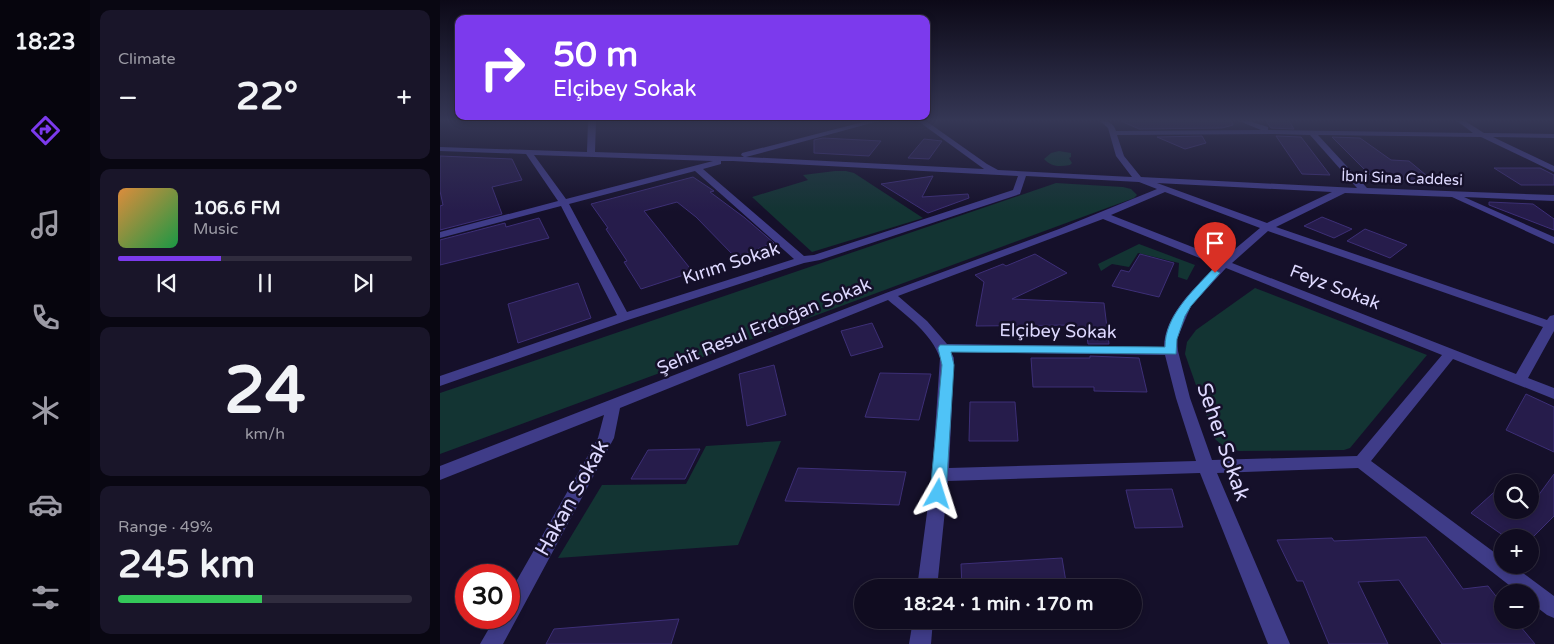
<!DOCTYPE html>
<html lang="en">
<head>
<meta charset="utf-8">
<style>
	:root { --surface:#100c20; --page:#191529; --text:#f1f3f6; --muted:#9c9ba5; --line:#302c3e; --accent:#7c3aed }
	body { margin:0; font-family:"Varela Round",sans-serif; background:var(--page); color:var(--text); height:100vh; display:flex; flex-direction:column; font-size:19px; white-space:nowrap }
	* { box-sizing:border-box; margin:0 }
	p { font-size:16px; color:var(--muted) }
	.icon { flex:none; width:28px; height:28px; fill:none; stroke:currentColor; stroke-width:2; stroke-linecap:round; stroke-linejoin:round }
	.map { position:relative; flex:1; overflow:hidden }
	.side { display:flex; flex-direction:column; gap:10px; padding:10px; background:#090712; width:350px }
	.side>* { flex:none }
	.hud { position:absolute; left:15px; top:15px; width:475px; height:105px; border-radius:10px; box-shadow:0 2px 8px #0003,0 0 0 1px var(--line); background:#7c3aed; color:#fff; overflow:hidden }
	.buttons { position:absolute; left:1054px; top:474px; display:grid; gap:10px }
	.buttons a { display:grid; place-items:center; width:45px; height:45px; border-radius:50%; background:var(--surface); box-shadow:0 2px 8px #0003,0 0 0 1px var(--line); font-size:25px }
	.speed { position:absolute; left:15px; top:564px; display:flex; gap:10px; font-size:25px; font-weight:700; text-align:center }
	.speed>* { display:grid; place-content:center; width:65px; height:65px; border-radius:50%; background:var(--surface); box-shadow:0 2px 8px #0003,0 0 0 1px var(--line); line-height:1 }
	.speed .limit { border:8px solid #d22; background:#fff; color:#111 }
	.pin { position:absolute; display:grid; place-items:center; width:42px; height:42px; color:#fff; margin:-51px -21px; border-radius:50% 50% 50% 0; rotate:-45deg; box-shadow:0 0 5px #0007 }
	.pin .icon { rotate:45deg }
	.me { position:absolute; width:55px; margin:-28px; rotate:6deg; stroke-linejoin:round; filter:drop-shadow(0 0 4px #0008) }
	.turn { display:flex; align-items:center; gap:18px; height:105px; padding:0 15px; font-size:22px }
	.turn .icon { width:65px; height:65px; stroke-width:2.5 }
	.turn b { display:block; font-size:35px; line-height:42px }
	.big { font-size:38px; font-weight:700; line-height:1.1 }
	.side .tile { flex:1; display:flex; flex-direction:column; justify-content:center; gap:8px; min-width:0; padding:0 18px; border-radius:10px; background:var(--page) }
	.side .dial { align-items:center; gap:0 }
	.dial b { font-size:65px; line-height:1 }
	.song { display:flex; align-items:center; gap:15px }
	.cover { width:60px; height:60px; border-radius:8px; background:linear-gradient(135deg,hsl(30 70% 55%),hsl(140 70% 35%)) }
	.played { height:5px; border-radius:2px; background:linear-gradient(90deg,var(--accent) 35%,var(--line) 35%) }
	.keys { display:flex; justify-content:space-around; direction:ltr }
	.heat { display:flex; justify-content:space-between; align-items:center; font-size:28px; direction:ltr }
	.charge { height:8px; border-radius:4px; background:linear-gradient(90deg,#34c759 49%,var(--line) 0) }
	.trip { position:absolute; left:414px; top:579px; width:288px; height:50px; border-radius:25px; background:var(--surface); box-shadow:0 2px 8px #0003,0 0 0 1px var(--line); font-weight:700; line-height:50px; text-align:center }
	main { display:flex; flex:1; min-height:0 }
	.tab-bar { display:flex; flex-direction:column; width:90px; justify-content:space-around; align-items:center; background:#06050d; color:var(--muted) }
	.tab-bar .icon { width:35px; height:35px }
	.tab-bar .current { color:var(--accent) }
	.tab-bar b { font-size:22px; color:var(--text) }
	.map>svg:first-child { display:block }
</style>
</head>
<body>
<main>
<nav class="tab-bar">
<b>18:23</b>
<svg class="icon current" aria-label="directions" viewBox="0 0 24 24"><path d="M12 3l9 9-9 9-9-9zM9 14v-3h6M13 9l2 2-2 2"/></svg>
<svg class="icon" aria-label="music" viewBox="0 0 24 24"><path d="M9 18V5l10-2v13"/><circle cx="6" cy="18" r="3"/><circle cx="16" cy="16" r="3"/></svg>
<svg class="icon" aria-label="phone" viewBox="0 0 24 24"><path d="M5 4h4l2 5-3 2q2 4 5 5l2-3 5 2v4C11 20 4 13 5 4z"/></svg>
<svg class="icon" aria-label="climate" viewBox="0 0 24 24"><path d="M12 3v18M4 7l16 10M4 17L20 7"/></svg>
<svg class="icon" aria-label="car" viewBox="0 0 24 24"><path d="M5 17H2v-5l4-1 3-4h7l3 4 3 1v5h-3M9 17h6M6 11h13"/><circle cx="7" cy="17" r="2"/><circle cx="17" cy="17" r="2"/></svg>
<svg class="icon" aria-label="filters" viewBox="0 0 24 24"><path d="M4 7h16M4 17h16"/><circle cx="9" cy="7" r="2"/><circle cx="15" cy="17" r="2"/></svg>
</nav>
<section class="side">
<div class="tile"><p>Climate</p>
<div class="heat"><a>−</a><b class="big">22°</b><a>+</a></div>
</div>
<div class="tile">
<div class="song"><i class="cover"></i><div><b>106.6 FM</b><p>Music</p></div></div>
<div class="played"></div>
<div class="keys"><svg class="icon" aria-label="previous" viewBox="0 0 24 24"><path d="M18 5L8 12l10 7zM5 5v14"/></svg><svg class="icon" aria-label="pause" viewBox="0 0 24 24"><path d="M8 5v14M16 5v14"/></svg><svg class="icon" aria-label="next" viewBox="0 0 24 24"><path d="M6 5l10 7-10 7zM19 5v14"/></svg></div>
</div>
<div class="tile dial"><b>24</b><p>km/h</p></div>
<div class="tile"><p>Range · 49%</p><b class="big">245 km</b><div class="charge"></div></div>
</section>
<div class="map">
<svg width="1114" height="644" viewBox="0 0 1114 644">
	<rect width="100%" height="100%" fill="#15102a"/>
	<g fill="#133433">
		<path d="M 619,151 L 631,153 L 631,157 L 629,158 L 632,163 L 630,165 C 620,167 611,167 604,159 L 611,153 Z"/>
		<path d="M 395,171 L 406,171 L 414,173 L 483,218 L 372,252 L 312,197 L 368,180 L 363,175 Z"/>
		<path d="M 616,183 L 683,187 L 691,189 L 697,195 L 694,198 L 0,454 L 0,393 Z"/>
		<path d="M 699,244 L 755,265 L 747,280 L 738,277 L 739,263 L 698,253 L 689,267 L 672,264 L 661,271 L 658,264 Z"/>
		<path d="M 815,288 L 987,355 L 910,448 L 904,450 L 799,451 L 783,446 L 775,439 L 745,354 L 747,342 L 756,330 Z"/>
		<path d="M 341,441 L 298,545 L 118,558 L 162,485 L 246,484 L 266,446 Z"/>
	</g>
	<g fill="#261c4b" stroke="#3d2f77">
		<path d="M 681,121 L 792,121 L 793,125 L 782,128 L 699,129 Z"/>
		<path d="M 826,121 L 849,121 L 854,129 L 831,128 Z"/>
		<path d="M 762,136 L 766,143 L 745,149 L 717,137 Z"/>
		<path d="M 836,136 L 861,137 L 890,175 L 862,174 Z"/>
		<path d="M 892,137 L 920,138 L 951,160 L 969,161 L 992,180 L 933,178 Z"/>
		<path d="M 383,138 L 441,141 L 429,156 L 374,153 L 374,140 Z"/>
		<path d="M 484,139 L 502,141 L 489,159 L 468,158 Z"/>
		<path d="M 0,156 L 72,159 L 82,180 L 52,187 L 62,214 L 0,230 L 0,206 L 3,205 L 0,191 Z"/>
		<path d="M 1054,168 L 1100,168 L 1114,175 L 1114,185 L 1081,185 Z"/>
		<path d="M 493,176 L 482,197 L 528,194 L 529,198 L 488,213 L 441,184 Z"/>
		<path d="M 253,177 L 274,191 L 270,192 L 305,218 L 334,243 L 295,257 L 256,217 L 237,202 L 204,211 L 253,272 L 201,289 L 184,262 L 187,261 L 166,229 L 168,228 L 151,204 Z"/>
		<path d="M 1049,202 L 1093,204 L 1114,219 L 1114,230 L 1049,205 Z"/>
		<path d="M 882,217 L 912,229 L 894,238 L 864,226 Z"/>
		<path d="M 99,218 L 109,238 L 0,265 L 0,240 L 65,223 L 66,227 Z"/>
		<path d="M 925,229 L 967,245 L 950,258 L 907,241 Z"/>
		<path d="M 595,254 L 627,273 L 572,299 L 664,303 L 669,344 L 648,344 L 646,327 L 636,327 L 636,325 L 536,326 L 544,282 L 535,275 L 563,264 L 566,266 Z"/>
		<path d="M 700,254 L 734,263 L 719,297 L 672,286 L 681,270 L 689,272 Z"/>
		<path d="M 138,283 L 151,318 L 78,343 L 68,304 Z"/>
		<path d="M 432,323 L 443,347 L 411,356 L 401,331 Z"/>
		<path d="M 650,356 L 699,358 L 707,392 L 654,391 L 654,387 L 593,387 L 591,358 L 650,358 Z"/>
		<path d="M 334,365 L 346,415 L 307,426 L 299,374 Z"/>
		<path d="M 440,373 L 491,374 L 479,420 L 425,417 Z"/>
		<path d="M 1086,394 L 1114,407 L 1114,452 L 1066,430 Z"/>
		<path d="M 530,402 L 575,402 L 578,441 L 529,441 Z"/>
		<path d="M 260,449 L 245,479 L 191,479 L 208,450 Z"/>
		<path d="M 358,468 L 466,472 L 459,505 L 345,501 Z"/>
		<path d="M 1114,474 L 1114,516 L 1092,538 L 1067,538 L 1031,513 L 1062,485 L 1062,510 L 1090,510 L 1090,497 L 1095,500 Z"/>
		<path d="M 732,489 L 743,527 L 695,528 L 686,490 Z"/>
		<path d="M 986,537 L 1023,589 L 1048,586 L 1062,604 L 1062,620 L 1075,620 L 1095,644 L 1002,644 L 959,580 L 918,582 L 948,644 L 889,644 L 863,581 L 857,581 L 837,540 L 892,538 L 894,541 Z"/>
		<path d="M 622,558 L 627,588 L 522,588 L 521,564 Z"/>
		<path d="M 239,619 L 231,644 L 106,644 L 114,629 Z"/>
	</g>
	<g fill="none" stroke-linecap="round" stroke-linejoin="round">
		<g fill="#3f3c88" fill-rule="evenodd">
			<path d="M 148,121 L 156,121 L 155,152 L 304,157 L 301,155 L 302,153 L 427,121 L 439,121 L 306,157 L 544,169 L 478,121 L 486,121 L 547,164 L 558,170 L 692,177 L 676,156 L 668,128 L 660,121 C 668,121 673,122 676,131 L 821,130 L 799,121 L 809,121 L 828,127 L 828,130 L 1033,133 L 1017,121 L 1025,121 L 1044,133 L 1114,134 L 1114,138 L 1053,137 L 1114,166 L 1114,172 L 1041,137 L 878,135 L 927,188 L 1114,195 L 1114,201 L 1024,197 L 1114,237 L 1114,244 L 1012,197 L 905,193 L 836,227 L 1107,320 L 1110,316 L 1114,315 L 1114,331 L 1088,378 L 1114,388 L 1114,399 L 1013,359 L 931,461 L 1062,558 L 1062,565 L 1072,565 L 1114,596 L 1114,618 L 1107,615 L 1090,602 L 1090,592 L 1078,592 L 918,468 L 777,473 L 850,644 L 828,644 L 760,473 L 508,481 L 497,588 L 477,588 L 492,475 L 500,358 C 491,333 468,317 448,300 L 180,408 L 174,438 L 63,644 L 40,644 L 55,618 L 69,618 L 69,594 L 158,438 L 164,415 L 0,480 L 0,466 L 446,293 L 619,229 L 717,189 L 699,182 L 586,176 L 580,194 L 380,260 L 364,263 L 188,320 L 0,386 L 0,376 L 177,315 L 121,206 L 0,238 L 0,232 L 118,201 L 86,154 L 0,151 L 0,147 L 147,152 ZM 834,134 L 870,135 L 917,188 L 701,177 L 684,156 L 677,135 ZM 94,155 L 273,161 L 126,199 ZM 281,161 L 293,161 L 578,176 L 573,190 L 374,255 L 364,256 L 263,169 L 281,164 ZM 255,171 L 354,259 L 187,312 L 129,204 ZM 717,183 L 892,192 L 827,223 ZM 725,192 L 820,228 L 783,259 L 671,215 ZM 663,219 L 777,265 C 756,287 725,313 724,347 L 507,344 L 487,321 L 458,296 ZM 828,231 L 1103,327 L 1076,374 L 792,263 ZM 786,268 L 1002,355 L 917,456 L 772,460 L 750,398 L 738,351 L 737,339 L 751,306 ZM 511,352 L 725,355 L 736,398 L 756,461 L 509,468 L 514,358 Z"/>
			<path d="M 473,620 L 493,620 L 491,644 L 469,644 Z"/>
		</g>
	</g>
	<linearGradient id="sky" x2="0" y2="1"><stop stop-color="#0c0917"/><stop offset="0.57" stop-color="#353755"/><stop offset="1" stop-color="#353755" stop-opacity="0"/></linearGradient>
	<rect width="1114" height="211" fill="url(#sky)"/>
	<path fill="#4fc3f7" stroke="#337fa1" d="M 772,270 L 775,270 L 780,273 L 751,306 L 745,316 L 737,339 L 736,354 L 511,352 L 514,365 L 506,494 L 503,498 L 498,500 L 492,498 L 490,494 L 502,365 L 498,348 L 500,345 L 725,347 C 725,316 752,292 772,270 Z"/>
	<g text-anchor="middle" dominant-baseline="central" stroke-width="5" stroke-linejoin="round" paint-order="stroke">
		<g font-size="15" fill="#ded9ff" stroke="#15102a">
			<text transform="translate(962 178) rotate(2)">İbni Sina Caddesi</text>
		</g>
		<g font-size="18" fill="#ded9ff" stroke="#15102a">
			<text transform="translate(291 263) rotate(-18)">Kırım Sokak</text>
			<text transform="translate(895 287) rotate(21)">Feyz Sokak</text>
			<text transform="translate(324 326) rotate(-22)">Şehit Resul Erdoğan Sokak</text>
			<text transform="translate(618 331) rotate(1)">Elçibey Sokak</text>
		</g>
		<g font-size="21" fill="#ded9ff" stroke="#15102a">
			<text transform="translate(783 442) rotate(71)">Seher Sokak</text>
			<text transform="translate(132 498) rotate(-61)">Hakan Sokak</text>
		</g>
	</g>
</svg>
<div class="buttons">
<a><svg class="icon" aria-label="search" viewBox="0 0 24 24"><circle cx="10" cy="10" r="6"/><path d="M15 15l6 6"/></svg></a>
<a>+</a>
<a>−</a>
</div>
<div class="speed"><div class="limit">30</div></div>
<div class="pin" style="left:775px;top:273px;background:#d93025"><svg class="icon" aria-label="arrive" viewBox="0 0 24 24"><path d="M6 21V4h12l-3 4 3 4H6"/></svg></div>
<svg class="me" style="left:498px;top:494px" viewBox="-20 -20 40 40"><path d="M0-17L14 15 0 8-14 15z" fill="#4fc3f7" stroke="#fff" stroke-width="4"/></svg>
<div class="trip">18:24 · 1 min · 170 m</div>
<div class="hud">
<div class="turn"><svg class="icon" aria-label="right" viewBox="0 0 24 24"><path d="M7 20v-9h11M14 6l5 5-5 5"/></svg><div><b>50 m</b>Elçibey Sokak</div></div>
</div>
</div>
</main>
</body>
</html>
